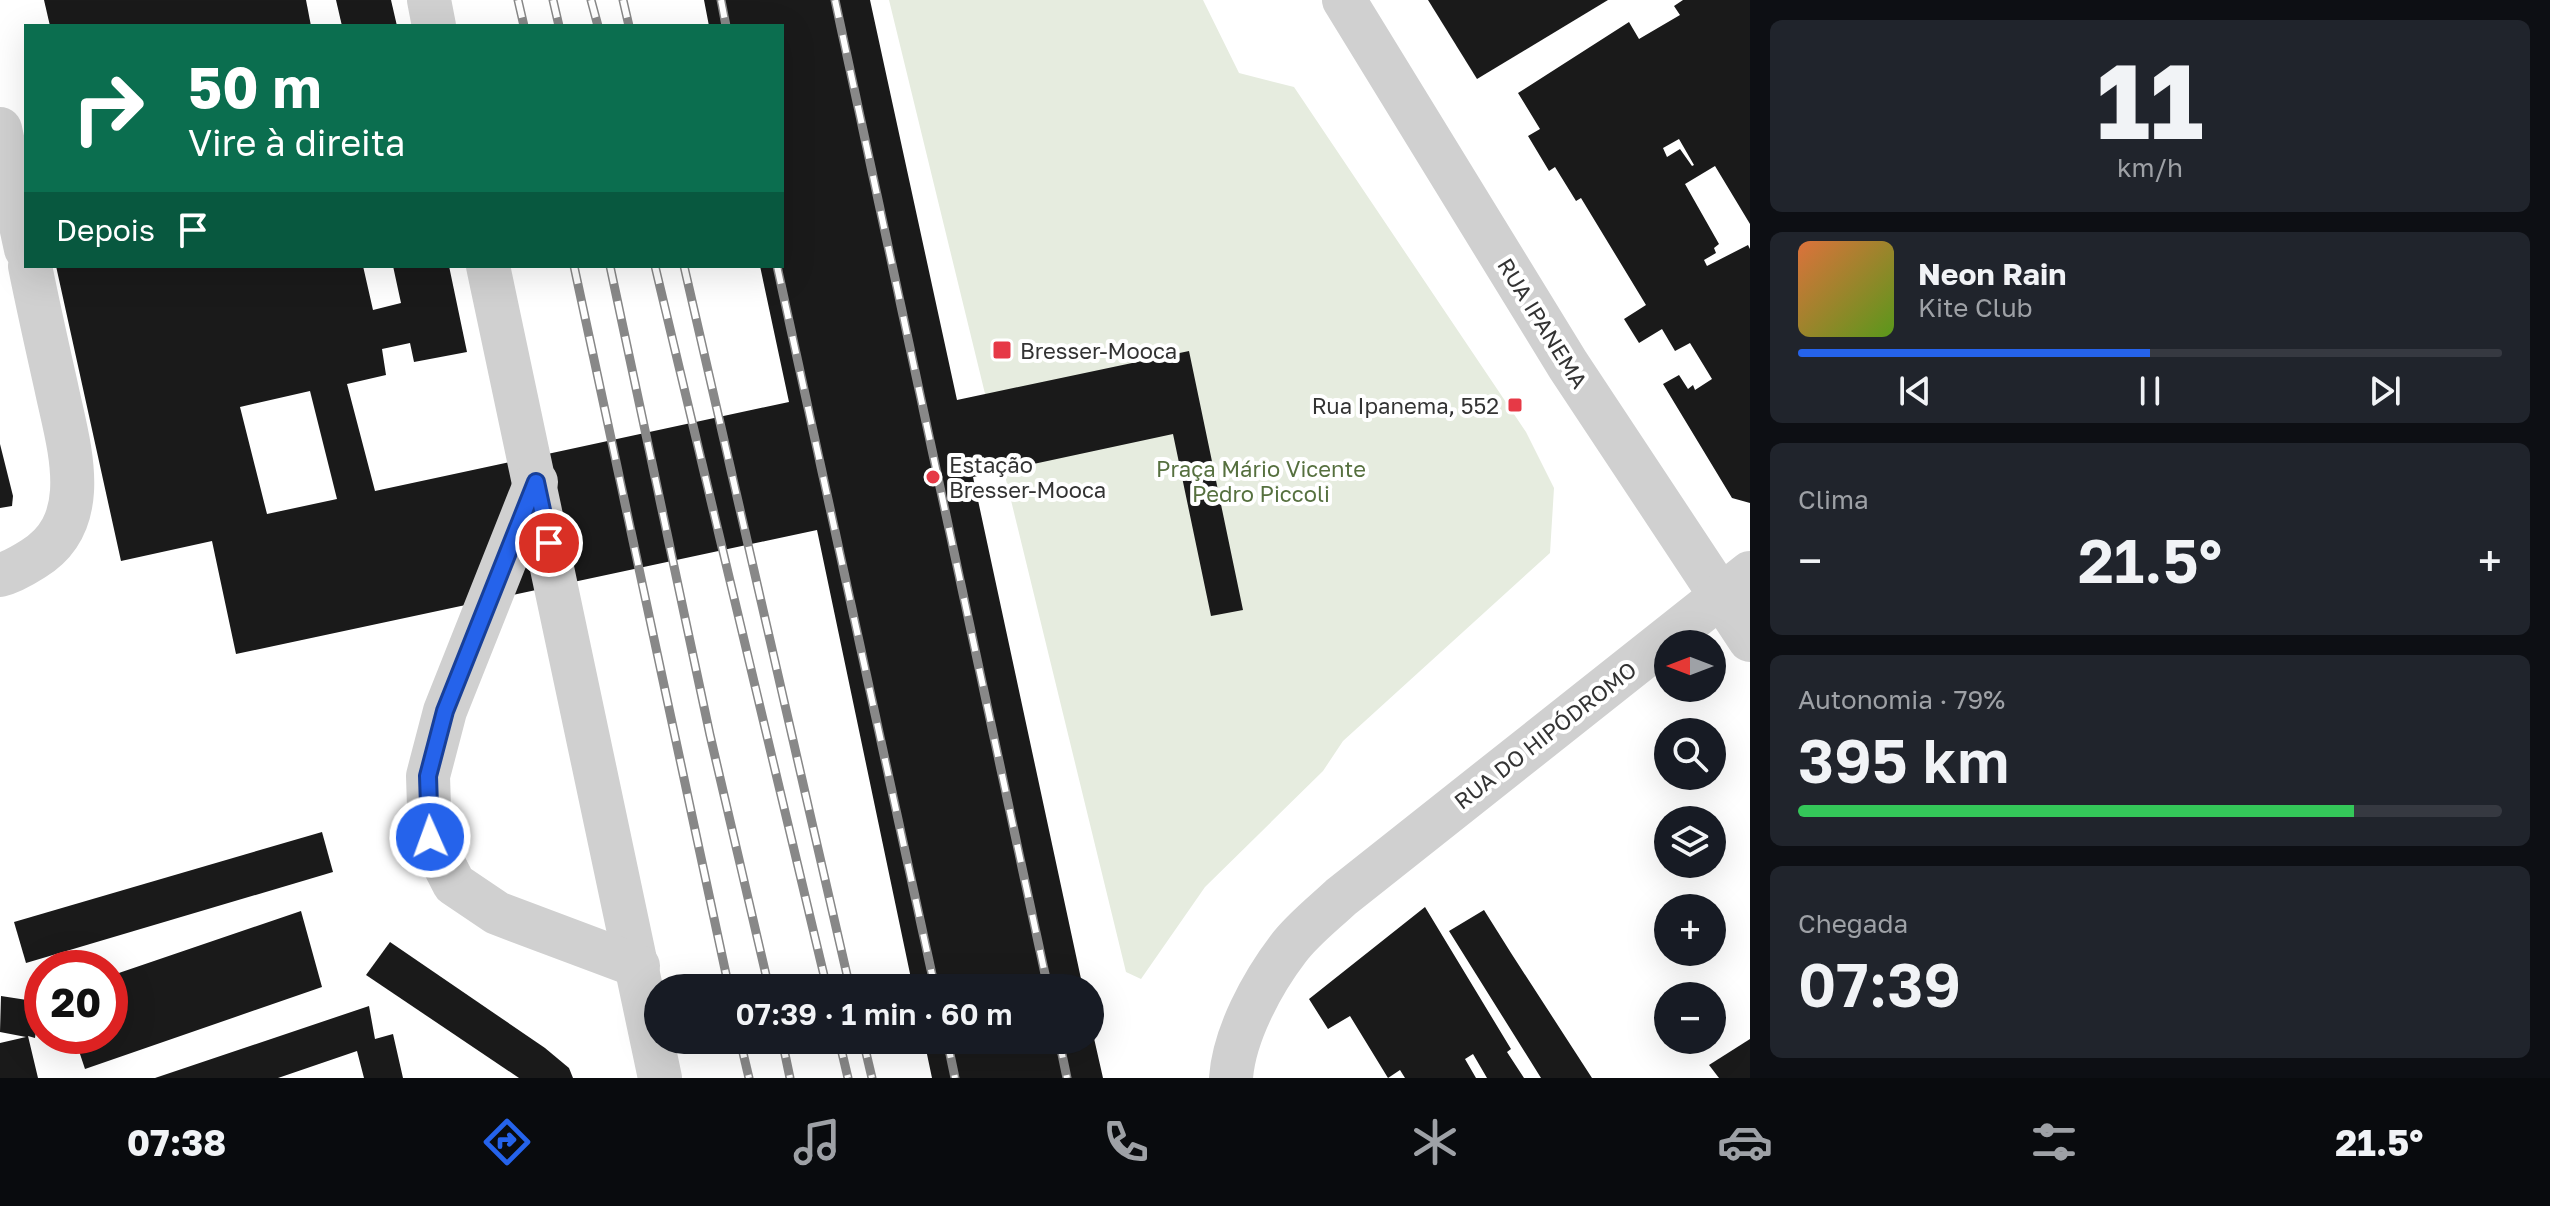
<!DOCTYPE html>
<html lang="pt">
<head>
<meta charset="utf-8">
<style>
	:root { --surface:#171b24; --page:#20242c; --text:#f1f3f6; --muted:#9ea1a6; --line:#363941; --accent:#2563eb }
	body { margin:0; font-family:"Golos Text",sans-serif; background:var(--page); color:var(--text); height:100vh; display:flex; flex-direction:column; font-size:30px; white-space:nowrap }
	* { box-sizing:border-box; margin:0 }
	p { font-size:26px; color:var(--muted) }
	.icon { flex:none; width:44px; height:44px; fill:none; stroke:currentColor; stroke-width:2; stroke-linecap:round; stroke-linejoin:round }
	.map { position:relative; flex:1; overflow:hidden }
	.panel { display:flex; flex-direction:column; gap:20px; padding:20px; background:#0d0f14; width:800px }
	.panel>* { flex:none }
	.top-card { position:absolute; left:24px; top:24px; width:760px; height:244px; border-radius:0px; box-shadow:0 8px 32px #0002; background:#0b6e4f; color:#fff; overflow:hidden }
	.needle { width:52px; rotate:270deg }
	.tools { position:absolute; left:1654px; top:630px; display:grid; gap:16px }
	.tools a { display:grid; place-items:center; width:72px; height:72px; border-radius:50%; background:var(--surface); box-shadow:0 8px 32px #0002; font-size:40px }
	.speed { position:absolute; left:24px; top:950px; display:flex; gap:16px; font-size:40px; font-weight:700; text-align:center }
	.speed>* { display:grid; place-content:center; width:104px; height:104px; border-radius:50%; background:var(--surface); box-shadow:0 8px 32px #0002; line-height:1 }
	.speed .limit { border:12px solid #d22; background:#fff; color:#111 }
	.pin { position:absolute; display:grid; place-items:center; width:68px; height:68px; color:#fff; margin:-34px; border:4px solid #fff; border-radius:50%; box-shadow:0 2px 8px #0007 }
	.me { position:absolute; width:88px; margin:-44px; rotate:358deg; stroke-linejoin:round; filter:drop-shadow(0 0 6px #0008) }
	.turn { display:flex; align-items:center; gap:28px; height:168px; padding:0 32px; font-size:36px }
	.turn .icon { width:104px; height:104px; stroke-width:2.5 }
	.turn b { display:block; font-size:56px; line-height:68px }
	.then { display:flex; align-items:center; height:76px; padding:0 32px; background:#0003; gap:16px; font-size:30px }
	.big { font-size:60px; font-weight:600; line-height:1.1 }
	.panel .card { flex:1; display:flex; flex-direction:column; justify-content:center; gap:12px; min-width:0; padding:0 28px; border-radius:12px; background:var(--page) }
	.panel .dial { align-items:center; gap:0 }
	.dial b { font-size:104px; line-height:1 }
	.song { display:flex; align-items:center; gap:24px }
	.cover { width:96px; height:96px; border-radius:12px; background:linear-gradient(135deg,hsl(20 70% 55%),hsl(90 70% 35%)) }
	.played { height:8px; border-radius:4px; background:linear-gradient(90deg,var(--accent) 50%,var(--line) 50%) }
	.keys { display:flex; justify-content:space-around; direction:ltr }
	.heat { display:flex; justify-content:space-between; align-items:center; font-size:44px; direction:ltr }
	.charge { height:12px; border-radius:6px; background:linear-gradient(90deg,#34c759 79%,var(--line) 0) }
	.trip { position:absolute; left:644px; top:974px; width:460px; height:80px; border-radius:40px; background:var(--surface); box-shadow:0 8px 32px #0002; font-weight:600; line-height:80px; text-align:center }
	.tab-bar { display:flex; height:128px; justify-content:space-around; align-items:center; background:#090b0e; color:var(--muted) }
	.tab-bar .icon { width:56px; height:56px }
	.tab-bar .active { color:var(--accent) }
	.tab-bar b { font-size:36px; color:var(--text) }
	main { display:flex; flex:1; min-height:0 }
	.map>svg:first-child { display:block }
</style>
</head>
<body>
<main>
<div class="map">
<svg width="1750" height="1078" viewBox="0 0 1750 1078">
	<rect width="100%" height="100%" fill="#fff"/>
	<path fill="#e6ecdf" d="M 889,0 L 1203,0 L 1239,73 L 1294,87 L 1526,432 L 1554,488 L 1550,553 L 1343,741 L 1323,771 L 1205,887 L 1141,979 L 1126,972 Z"/>
	<g fill="#1a1a1a" fill-rule="evenodd">
		<path d="M 44,0 L 306,0 L 311,26 L 50,26 Z"/>
		<path d="M 336,0 L 391,0 L 397,26 L 342,26 Z"/>
		<path d="M 704,0 L 870,0 L 957,400 L 1189,351 L 1243,610 L 1211,616 L 1173,434 L 973,477 L 1083,988 L 913,988 L 817,530 L 236,654 L 212,541 L 121,561 L 56,266 L 363,266 L 373,310 L 401,303 L 393,266 L 449,266 L 467,352 L 414,362 L 410,343 L 382,349 L 386,375 L 347,384 L 375,491 L 789,402 L 760,266 L 782,266 L 782,26 L 709,26 ZM 310,391 L 337,499 L 267,514 L 240,407 Z"/>
		<path d="M 1428,0 L 1608,0 L 1477,79 Z"/>
		<path d="M 1683,0 L 1750,0 L 1750,224 L 1715,166 L 1685,184 L 1719,244 L 1714,248 L 1716,253 L 1704,260 L 1707,266 L 1748,245 L 1750,249 L 1750,503 L 1732,498 L 1663,384 L 1679,375 L 1688,389 L 1693,385 L 1695,390 L 1712,379 L 1690,343 L 1675,351 L 1662,329 L 1639,343 L 1624,319 L 1646,305 L 1581,198 L 1576,201 L 1555,167 L 1549,171 L 1528,136 L 1540,129 L 1518,93 L 1629,22 L 1639,39 L 1680,15 L 1674,6 ZM 1679,139 L 1694,165 L 1692,166 L 1680,149 L 1667,157 L 1663,148 Z"/>
		<path d="M 0,444 L 13,496 L 12,506 L 0,508 Z"/>
		<path d="M 322,832 L 333,872 L 26,963 L 14,922 Z"/>
		<path d="M 1425,907 L 1511,1049 L 1507,1052 L 1524,1078 L 1487,1078 L 1473,1054 L 1465,1059 L 1476,1078 L 1405,1078 L 1400,1070 L 1388,1078 L 1350,1016 L 1328,1029 L 1309,999 Z"/>
		<path d="M 1484,910 L 1511,953 L 1592,1078 L 1541,1078 L 1449,931 Z"/>
		<path d="M 301,911 L 322,987 L 85,1069 L 74,1036 L 110,1036 L 110,976 Z"/>
		<path d="M 390,942 L 545,1048 L 569,1068 L 573,1078 L 519,1078 L 366,975 Z"/>
		<path d="M 1,996 L 40,1002 L 35,1038 L 28,1036 L 38,1078 L 0,1078 L 0,1043 L 26,1037 L 0,1032 Z"/>
		<path d="M 369,1006 L 375,1039 L 393,1034 L 403,1078 L 364,1078 L 357,1051 L 278,1078 L 155,1078 Z"/>
		<path d="M 1091,1025 L 1103,1078 L 932,1078 L 924,1040 L 1090,1040 Z"/>
		<path d="M 1750,1039 L 1750,1078 L 1719,1078 L 1709,1065 Z"/>
	</g>
	<g fill="none" stroke-linecap="round" stroke-linejoin="round">
		<g stroke="#d0d0d0" stroke-width="44">
			<path d="M 429,0 L 434,26"/>
			<path d="M 1344,0 L 1568,365 L 1750,640"/>
			<path d="M 0,129 L 26,249"/>
			<path d="M 488,266 L 660,1078"/>
			<path d="M 536,482 L 445,711 L 428,776 L 430,837 L 454,884 L 497,913 L 638,966"/>
			<path d="M 0,575 C 12,572 22,566 33,559 C 95,521 68,444 56,386 C 47,346 38,306 30,266"/>
			<path d="M 1231,1078 C 1234,1035 1262,983 1288,949 C 1302,930 1324,913 1341,897 L 1750,573"/>
		</g>
		<g stroke="#888" stroke-width="9">
			<g id="rail">
				<path d="M 518,0 L 524,26"/>
				<path d="M 553,0 L 559,26"/>
				<path d="M 591,0 L 598,26"/>
				<path d="M 623,0 L 629,26"/>
				<path d="M 721,0 L 726,26"/>
				<path d="M 835,0 L 1048,988"/>
				<path d="M 574,266 L 729,988"/>
				<path d="M 610,266 L 710,735 L 769,988"/>
				<path d="M 655,266 L 827,988"/>
				<path d="M 684,266 L 850,988"/>
				<path d="M 777,266 L 935,988"/>
				<path d="M 740,1040 L 749,1078"/>
				<path d="M 782,1040 L 790,1078"/>
				<path d="M 839,1040 L 848,1078"/>
				<path d="M 863,1040 L 872,1078"/>
				<path d="M 947,1040 L 955,1078"/>
				<path d="M 1059,1040 L 1067,1078"/>
			</g>
		</g>
		<use href="#rail" stroke="#fff" stroke-width="6" stroke-dasharray="18" stroke-linecap="butt"/>
	</g>
	<g fill="none" stroke-linecap="round" stroke-linejoin="round">
		<g stroke="#184099" stroke-width="20">
			<path id="route" d="M 430,837 L 428,776 L 445,711 L 536,482 L 549,543"/>
		</g>
		<use href="#route" stroke="#2563eb" stroke-width="14"/>
	</g>
	<g fill="#e63946" stroke="#fff" stroke-width="3">
		<rect x="992" y="340" width="20" height="20" rx="4"/>
		<rect x="1507" y="397" width="16" height="16" rx="4"/>
		<circle cx="933" cy="477" r="8"/>
	</g>
	<g text-anchor="middle" dominant-baseline="central" stroke-width="8" stroke-linejoin="round" paint-order="stroke">
		<g font-size="22" fill="#333" stroke="#fff">
			<text transform="translate(1543 323) rotate(58)">RUA IPANEMA</text>
			<text transform="translate(1545 735) rotate(-38)">RUA DO HIPÓDROMO</text>
		</g>
		<g font-size="22" fill="#333" stroke="#fff" text-anchor="start">
			<text x="1020" y="350">Bresser-Mooca</text>
			<text x="1499" y="405" text-anchor="end">Rua Ipanema, 552</text>
			<text x="949" y="464">Estação<tspan x="949" dy="25">Bresser-Mooca</tspan></text>
		</g>
		<g font-size="22" fill="#56703f" stroke="#fff">
			<text x="1261" y="468">Praça Mário Vicente<tspan x="1261" dy="25">Pedro Piccoli</tspan></text>
		</g>
	</g>
</svg>
<div class="tools">
<a><svg class="needle" viewBox="-14 -14 28 28"><path d="M0-13l5 13h-10z" fill="#e53935"/><path d="M0 13l5-13h-10z" fill="#9ea1a6"/></svg></a>
<a><svg class="icon" aria-label="search" viewBox="0 0 24 24"><circle cx="10" cy="10" r="6"/><path d="M15 15l6 6"/></svg></a>
<a><svg class="icon" aria-label="layers" viewBox="0 0 24 24"><path d="M12 4l9 5-9 5-9-5zM3 14l9 5 9-5"/></svg></a>
<a>+</a>
<a>−</a>
</div>
<div class="speed"><div class="limit">20</div></div>
<div class="pin" style="left:549px;top:543px;background:#d93025"><svg class="icon" aria-label="arrive" viewBox="0 0 24 24"><path d="M6 21V4h12l-3 4 3 4H6"/></svg></div>
<svg class="me" style="left:430px;top:837px" viewBox="-20 -20 40 40"><circle r="17" fill="#2563eb" stroke="#fff" stroke-width="3"/><path d="M0-11L8 9 0 5-8 9z" fill="#fff"/></svg>
<div class="trip">07:39 · 1 min · 60 m</div>
<div class="top-card">
<div class="turn"><svg class="icon" aria-label="right" viewBox="0 0 24 24"><path d="M7 20v-9h11M14 6l5 5-5 5"/></svg><div><b>50 m</b>Vire à direita</div></div>
<div class="then">Depois<svg class="icon" aria-label="arrive" viewBox="0 0 24 24"><path d="M6 21V4h12l-3 4 3 4H6"/></svg></div>
</div>
</div>
<section class="panel">
<div class="card dial"><b>11</b><p>km/h</p></div>
<div class="card">
<div class="song"><i class="cover"></i><div><b>Neon Rain</b><p>Kite Club</p></div></div>
<div class="played"></div>
<div class="keys"><svg class="icon" aria-label="previous" viewBox="0 0 24 24"><path d="M18 5L8 12l10 7zM5 5v14"/></svg><svg class="icon" aria-label="pause" viewBox="0 0 24 24"><path d="M8 5v14M16 5v14"/></svg><svg class="icon" aria-label="next" viewBox="0 0 24 24"><path d="M6 5l10 7-10 7zM19 5v14"/></svg></div>
</div>
<div class="card"><p>Clima</p>
<div class="heat"><a>−</a><b class="big">21.5°</b><a>+</a></div>
</div>
<div class="card"><p>Autonomia · 79%</p><b class="big">395 km</b><div class="charge"></div></div>
<div class="card"><p>Chegada</p><b class="big">07:39</b></div>
</section>
</main>
<nav class="tab-bar">
<b>07:38</b>
<svg class="icon active" aria-label="directions" viewBox="0 0 24 24"><path d="M12 3l9 9-9 9-9-9zM9 14v-3h6M13 9l2 2-2 2"/></svg>
<svg class="icon" aria-label="music" viewBox="0 0 24 24"><path d="M9 18V5l10-2v13"/><circle cx="6" cy="18" r="3"/><circle cx="16" cy="16" r="3"/></svg>
<svg class="icon" aria-label="phone" viewBox="0 0 24 24"><path d="M5 4h4l2 5-3 2q2 4 5 5l2-3 5 2v4C11 20 4 13 5 4z"/></svg>
<svg class="icon" aria-label="climate" viewBox="0 0 24 24"><path d="M12 3v18M4 7l16 10M4 17L20 7"/></svg>
<svg class="icon" aria-label="car" viewBox="0 0 24 24"><path d="M5 17H2v-5l4-1 3-4h7l3 4 3 1v5h-3M9 17h6M6 11h13"/><circle cx="7" cy="17" r="2"/><circle cx="17" cy="17" r="2"/></svg>
<svg class="icon" aria-label="filters" viewBox="0 0 24 24"><path d="M4 7h16M4 17h16"/><circle cx="9" cy="7" r="2"/><circle cx="15" cy="17" r="2"/></svg>
<b>21.5°</b>
</nav>
</body>
</html>
